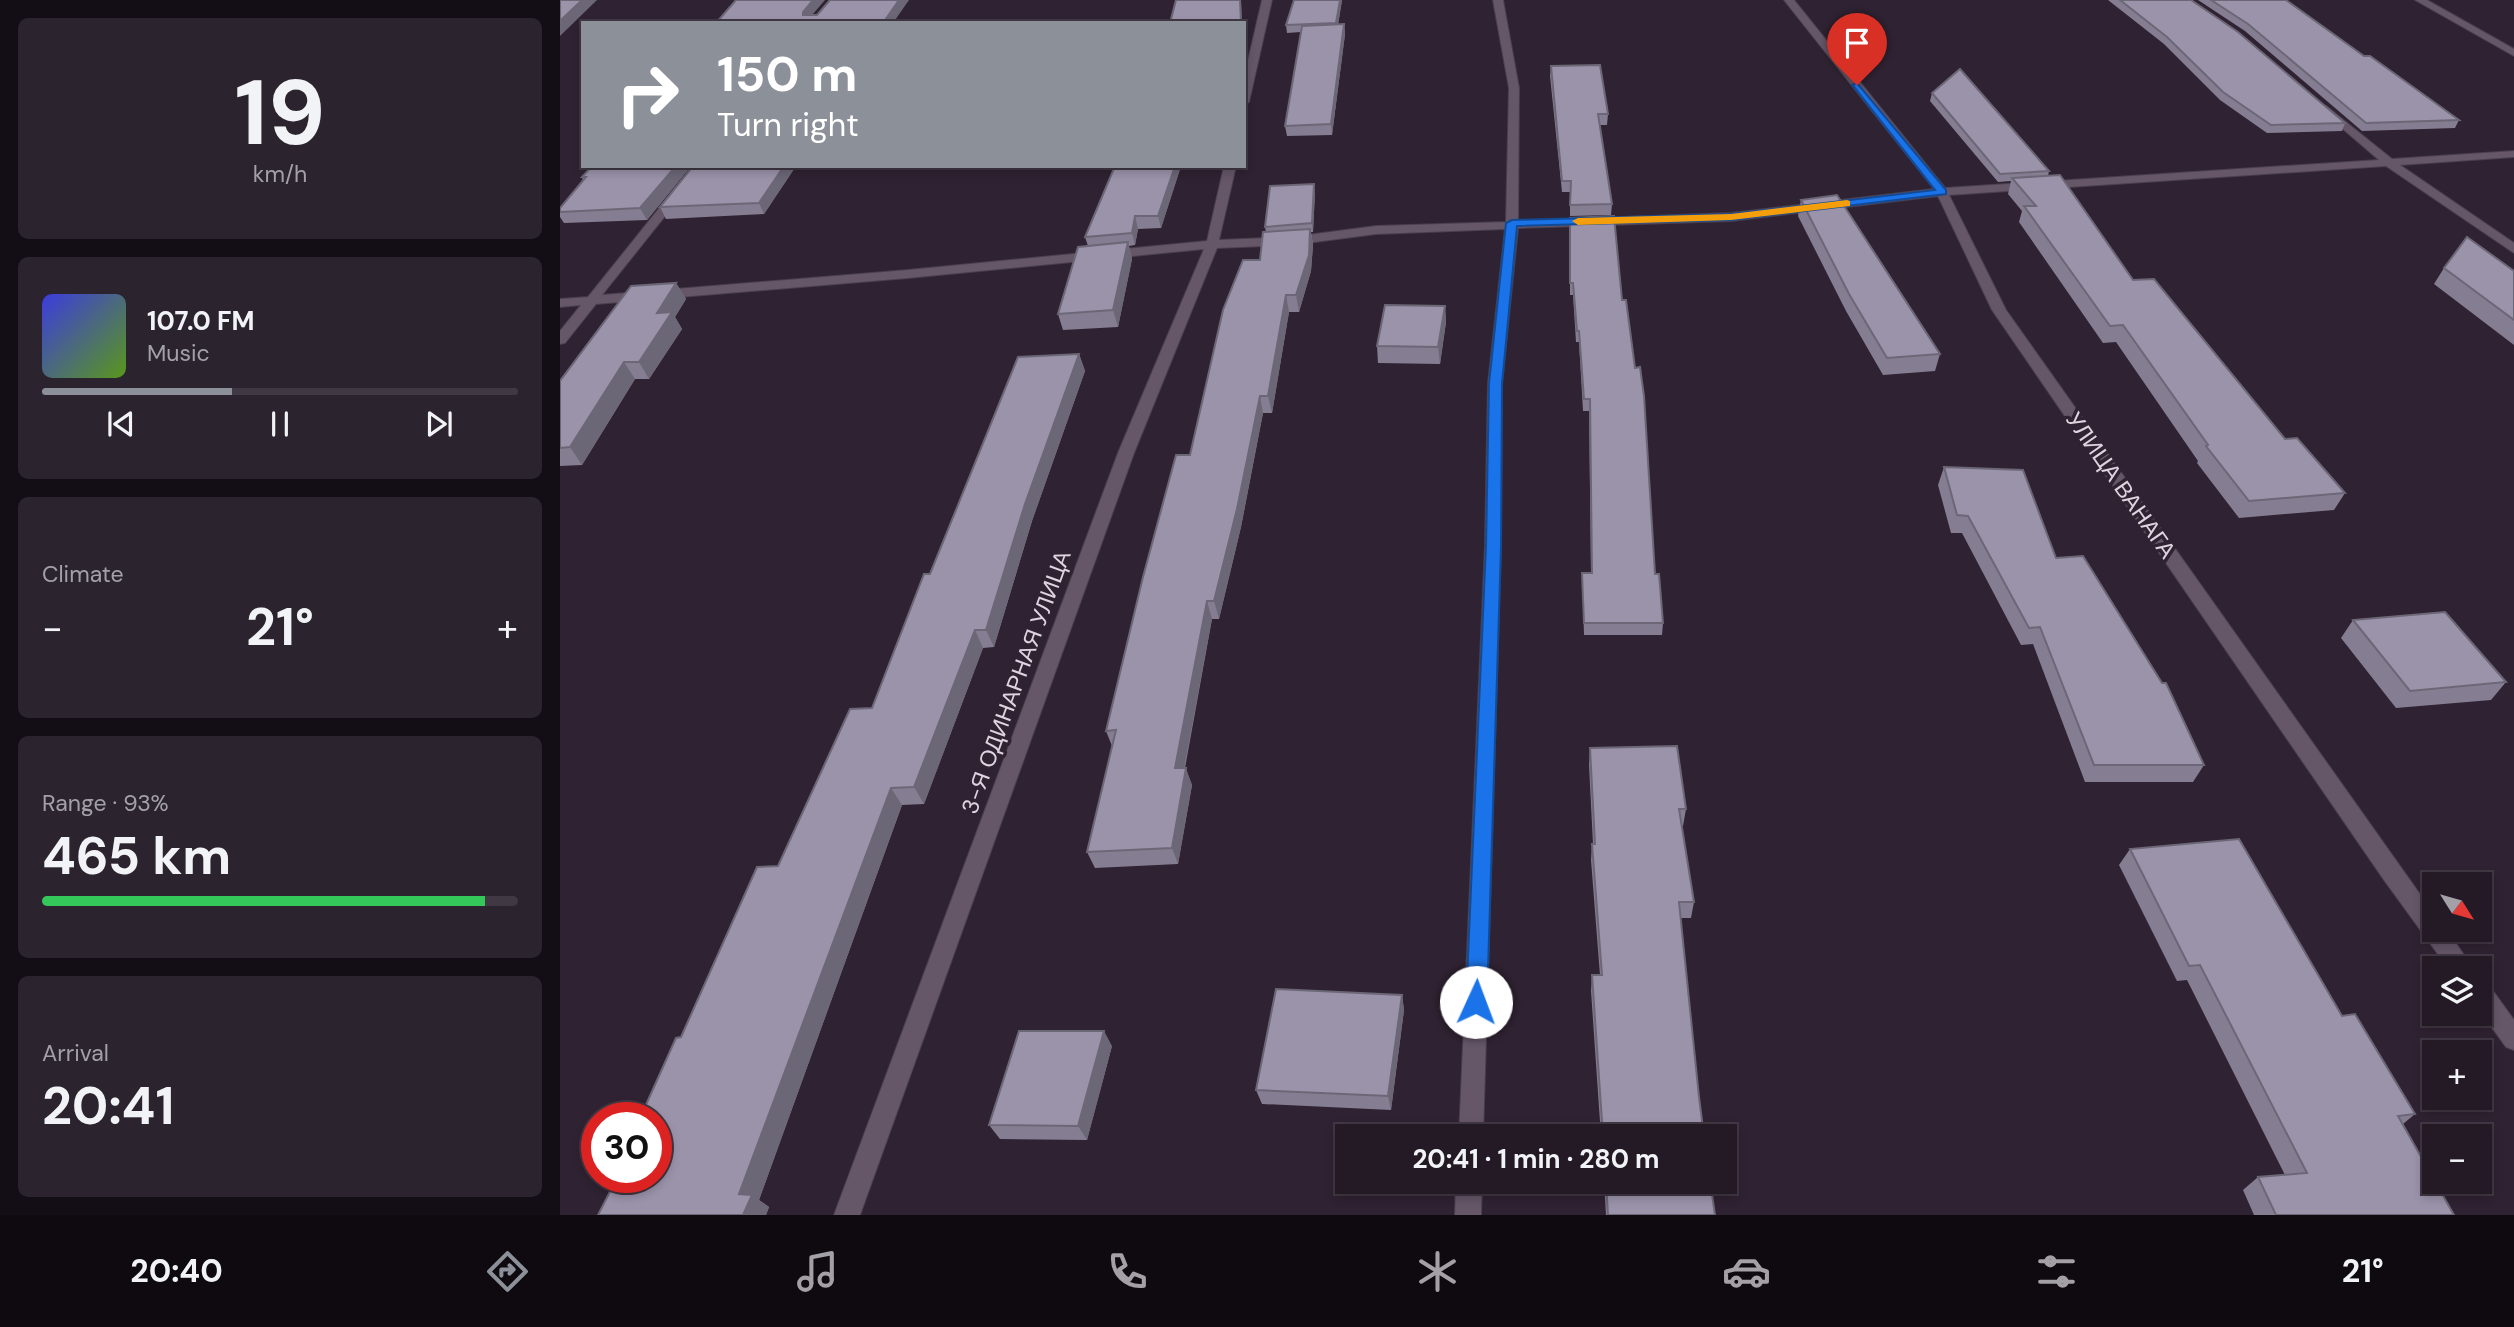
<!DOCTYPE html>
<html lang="en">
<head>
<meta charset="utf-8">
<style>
	:root { --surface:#231a26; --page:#2b232e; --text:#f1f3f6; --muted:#a3a1a7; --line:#403843; --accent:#8c9099 }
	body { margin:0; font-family:"DM Sans",sans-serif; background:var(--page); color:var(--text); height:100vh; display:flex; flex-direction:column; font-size:26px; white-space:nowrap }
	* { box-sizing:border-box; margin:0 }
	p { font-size:23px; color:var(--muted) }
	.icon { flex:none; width:38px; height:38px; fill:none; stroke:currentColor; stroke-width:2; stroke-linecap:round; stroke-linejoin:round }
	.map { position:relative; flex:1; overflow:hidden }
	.details { display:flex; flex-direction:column; gap:18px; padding:18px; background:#130e15; width:560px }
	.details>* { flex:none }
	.hud { position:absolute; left:21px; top:21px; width:665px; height:147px; border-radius:0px; box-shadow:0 4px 10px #0003,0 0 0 2px var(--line); background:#8c9099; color:#fff; overflow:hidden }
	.needle { width:46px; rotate:127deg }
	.tools { position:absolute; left:1862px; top:872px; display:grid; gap:14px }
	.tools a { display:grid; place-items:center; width:70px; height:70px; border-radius:0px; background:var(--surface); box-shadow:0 4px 10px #0003,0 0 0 2px var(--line); font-size:35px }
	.speed { position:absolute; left:21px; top:1102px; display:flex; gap:14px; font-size:35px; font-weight:700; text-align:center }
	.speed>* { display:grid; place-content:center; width:91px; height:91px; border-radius:50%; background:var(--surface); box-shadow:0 4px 10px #0003,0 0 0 2px var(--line); line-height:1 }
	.speed .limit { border:10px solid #d22; background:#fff; color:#111 }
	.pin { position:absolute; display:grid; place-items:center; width:60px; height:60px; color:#fff; margin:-72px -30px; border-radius:50% 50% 50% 0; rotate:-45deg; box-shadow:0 0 7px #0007 }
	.pin .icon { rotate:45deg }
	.me { position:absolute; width:77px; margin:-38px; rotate:2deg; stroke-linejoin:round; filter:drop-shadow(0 0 5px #0008) }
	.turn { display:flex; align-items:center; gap:24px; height:147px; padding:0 21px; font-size:32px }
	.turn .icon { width:91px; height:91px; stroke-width:2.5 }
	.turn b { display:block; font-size:49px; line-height:60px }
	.big { font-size:52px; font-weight:700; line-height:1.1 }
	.details .widget { flex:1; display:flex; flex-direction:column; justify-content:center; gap:10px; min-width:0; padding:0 24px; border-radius:10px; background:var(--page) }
	.details .dial { align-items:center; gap:0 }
	.dial b { font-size:91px; line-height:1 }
	.song { display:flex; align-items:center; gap:21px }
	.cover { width:84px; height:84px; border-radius:10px; background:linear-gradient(135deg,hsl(240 70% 55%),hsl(90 70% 35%)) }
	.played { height:7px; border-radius:4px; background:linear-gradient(90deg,var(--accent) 40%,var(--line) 40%) }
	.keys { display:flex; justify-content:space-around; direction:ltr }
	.heat { display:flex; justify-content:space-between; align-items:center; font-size:38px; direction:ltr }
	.charge { height:10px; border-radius:5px; background:linear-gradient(90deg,#34c759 93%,var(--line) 0) }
	.trip { position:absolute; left:775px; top:1124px; width:402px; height:70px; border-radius:0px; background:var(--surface); box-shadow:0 4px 10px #0003,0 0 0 2px var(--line); font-weight:700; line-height:70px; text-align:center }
	.tab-bar { display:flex; height:112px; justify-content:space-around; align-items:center; background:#0e0a0f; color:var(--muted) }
	.tab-bar .icon { width:49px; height:49px }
	.tab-bar .on { color:var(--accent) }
	.tab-bar b { font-size:32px; color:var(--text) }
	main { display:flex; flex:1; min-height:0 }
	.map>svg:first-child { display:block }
</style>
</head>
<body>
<main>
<section class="details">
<div class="widget dial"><b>19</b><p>km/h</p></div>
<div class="widget">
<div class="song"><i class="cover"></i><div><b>107.0 FM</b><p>Music</p></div></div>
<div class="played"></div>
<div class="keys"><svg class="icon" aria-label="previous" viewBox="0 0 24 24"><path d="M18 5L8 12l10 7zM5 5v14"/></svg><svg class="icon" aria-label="pause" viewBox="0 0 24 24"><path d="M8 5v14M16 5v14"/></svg><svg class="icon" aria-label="next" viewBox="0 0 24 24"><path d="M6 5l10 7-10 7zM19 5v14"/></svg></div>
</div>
<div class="widget"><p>Climate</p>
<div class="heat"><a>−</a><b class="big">21°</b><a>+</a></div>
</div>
<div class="widget"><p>Range · 93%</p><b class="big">465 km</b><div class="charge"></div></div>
<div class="widget"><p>Arrival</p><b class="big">20:41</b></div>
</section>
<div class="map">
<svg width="1954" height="1215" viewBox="0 0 1954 1215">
	<rect width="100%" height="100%" fill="#2f2232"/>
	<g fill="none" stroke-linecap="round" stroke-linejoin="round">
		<g stroke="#4a3f4d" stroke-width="2">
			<g id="street">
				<path d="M 702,0 L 712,0 L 689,102 L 684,105 L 684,78 Z"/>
				<path d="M 933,0 L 943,0 L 959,88 L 958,221 L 1171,213 L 1374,189 L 1224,0 L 1234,0 L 1385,188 L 1819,160 L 1762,111 L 1762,107 L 1766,106 L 1832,159 L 1954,151 L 1954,157 L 1840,165 L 1954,243 L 1954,253 L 1826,166 L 1389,195 L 1446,310 L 1874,914 L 1874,929 L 1886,929 L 1913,968 L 1888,968 L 1824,880 L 1432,310 L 1378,196 L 1171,221 L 958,228 L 942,384 L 941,546 L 923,1136 L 899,1136 L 925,546 L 928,384 L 945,229 L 816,234 L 732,245 L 657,248 L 574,453 L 300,1215 L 274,1215 L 558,453 L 644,249 L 348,278 L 36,304 L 5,343 L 0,344 L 0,331 L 21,305 L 0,307 L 0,299 L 28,297 L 133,166 L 145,166 L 42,295 L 348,270 L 647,241 L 664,166 L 676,166 L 659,240 L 732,237 L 816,226 L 946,222 L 949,88 Z"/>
				<path d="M 1855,0 L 1867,0 L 1954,49 L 1954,56 Z"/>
				<path d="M 1920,981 L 1928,984 L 1954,1020 L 1954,1050 L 1946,1047 L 1920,1011 Z"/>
				<path d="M 896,1181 L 922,1181 L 921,1215 L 895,1215 Z"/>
			</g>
		</g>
		<use href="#street" fill="#655668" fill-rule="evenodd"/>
	</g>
	<g fill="#857e92">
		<path d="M 734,0 L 782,0 L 778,25 L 784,24 L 785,34 L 772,135 L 727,136 L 725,126 L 741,32 L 727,33 L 726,25 Z"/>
		<path d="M 1548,0 L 1631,0 L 1785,123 L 1782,131 L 1707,133 L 1660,100 L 1604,44 Z"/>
		<path d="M 1638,0 L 1726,0 L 1804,56 L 1899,120 L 1895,128 L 1802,131 L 1685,31 Z"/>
		<path d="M 991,66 L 1048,114 L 1047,125 L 1040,125 L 1052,204 L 1051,215 L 1010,216 L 1010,192 L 1002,192 L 990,76 Z"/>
		<path d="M 1372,93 L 1489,171 L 1488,176 L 1573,280 L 1725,439 L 1785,493 L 1774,510 L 1679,518 L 1637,463 L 1638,461 L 1556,342 L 1543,343 L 1459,222 L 1462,211 L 1448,194 L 1451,181 L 1438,182 L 1370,101 Z"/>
		<path d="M 32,166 L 131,166 L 87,220 L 4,223 L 0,217 L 0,208 L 23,181 L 22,177 Z"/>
		<path d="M 236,166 L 204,214 L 106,219 L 100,207 Z"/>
		<path d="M 555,166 L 621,166 L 601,228 L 578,229 L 575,245 L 569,246 L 572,259 L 558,327 L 503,330 L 498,314 L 528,246 L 525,237 Z"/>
		<path d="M 755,192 L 753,232 L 751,232 L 753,245 L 751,271 L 739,312 L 729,312 L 712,413 L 703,413 L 681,527 L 659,619 L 652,619 L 625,768 L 632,785 L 618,864 L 535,868 L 527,852 L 552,746 L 546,731 L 630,455 L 700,260 L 706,232 L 705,227 Z"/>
		<path d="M 1241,200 L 1380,354 L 1375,371 L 1323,375 L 1286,311 L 1238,216 Z"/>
		<path d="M 1010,218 L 1062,300 L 1095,574 L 1103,623 L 1102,635 L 1024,635 L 1022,573 L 1031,573 L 1029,411 L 1023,411 L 1019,342 L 1016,342 L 1013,295 L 1010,295 Z"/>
		<path d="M 1884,268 L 1954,271 L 1954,345 L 1874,284 Z"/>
		<path d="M 116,283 L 126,299 L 115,317 L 122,329 L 89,379 L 75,379 L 22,465 L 0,466 L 0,381 Z"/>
		<path d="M 885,306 L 886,322 L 880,364 L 818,363 L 817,346 Z"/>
		<path d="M 519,354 L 525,371 L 472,521 L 434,647 L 423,648 L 364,804 L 342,805 L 199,1200 L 209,1207 L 206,1215 L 38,1215 L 96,1178 L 121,1037 L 312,708 L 370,574 Z"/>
		<path d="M 1384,467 L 1496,558 L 1644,765 L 1633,782 L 1525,782 L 1473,644 L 1461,645 L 1402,533 L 1391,533 L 1378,485 Z"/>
		<path d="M 1793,620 L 1946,682 L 1931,700 L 1836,708 L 1781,638 Z"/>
		<path d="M 1030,748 L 1126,809 L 1123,826 L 1121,826 L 1134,902 L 1131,918 L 1120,918 L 1139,1097 L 1144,1136 L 1041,1136 L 1031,991 L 1032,975 L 1040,975 L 1031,860 L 1032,844 L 1033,844 L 1029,765 Z"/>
		<path d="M 1570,849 L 1782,1016 L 1855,1114 L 1843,1124 L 1894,1215 L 1694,1215 L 1683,1190 L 1698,1177 L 1725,1175 L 1627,980 L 1617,981 L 1559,865 Z"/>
		<path d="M 842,995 L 844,1010 L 831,1110 L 702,1104 L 696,1090 Z"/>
		<path d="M 552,1046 L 527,1140 L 440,1139 L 429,1125 Z"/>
		<path d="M 1044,1181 L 1150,1181 L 1155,1215 L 1046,1215 Z"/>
	</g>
	<g fill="#6c6777">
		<path d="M 22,0 L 37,0 L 0,36 L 0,21 Z"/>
		<path d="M 253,0 L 265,0 L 247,21 L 243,15 L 243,12 Z"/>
		<path d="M 339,0 L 349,0 L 333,23 L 323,23 Z"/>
		<path d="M 680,0 L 681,0 L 682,23 L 681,23 Z"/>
		<path d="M 780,0 L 782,0 L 777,30 L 776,23 Z"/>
		<path d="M 784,24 L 785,34 L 772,135 L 771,124 Z"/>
		<path d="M 116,166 L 131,166 L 87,220 L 80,208 Z"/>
		<path d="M 224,166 L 236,166 L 204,214 L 199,203 Z"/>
		<path d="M 615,166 L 621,166 L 601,228 L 598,216 Z"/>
		<path d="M 754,184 L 755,192 L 753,232 L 752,223 Z"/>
		<path d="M 575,216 L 578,229 L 575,245 L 572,233 Z"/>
		<path d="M 750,229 L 753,245 L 751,271 L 739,312 L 736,295 Z"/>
		<path d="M 568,242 L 572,259 L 558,327 L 553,310 Z"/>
		<path d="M 116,283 L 126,299 L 115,317 L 122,329 L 89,379 L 79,362 L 97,313 Z"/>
		<path d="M 726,295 L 729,312 L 712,413 L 708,396 Z"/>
		<path d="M 885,306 L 886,322 L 880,364 L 878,347 Z"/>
		<path d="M 519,354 L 525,371 L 472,521 L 434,647 L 426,630 L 465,504 Z"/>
		<path d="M 64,362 L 75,379 L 22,465 L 10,447 Z"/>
		<path d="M 700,396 L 703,413 L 681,527 L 659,619 L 654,601 Z"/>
		<path d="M 647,601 L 652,619 L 621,785 L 615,768 Z"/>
		<path d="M 415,630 L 423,648 L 364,804 L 354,787 Z"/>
		<path d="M 626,768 L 632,785 L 618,864 L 612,848 Z"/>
		<path d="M 331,788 L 342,805 L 199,1200 L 209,1207 L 206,1215 L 183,1215 L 179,1194 Z"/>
		<path d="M 842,995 L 844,1010 L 831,1110 L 828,1096 Z"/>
		<path d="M 544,1031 L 552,1046 L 527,1140 L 518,1126 Z"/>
	</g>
	<g fill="#9b93aa" stroke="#6c6777" stroke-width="2">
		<path d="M 0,0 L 22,0 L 0,21 Z"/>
		<path d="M 176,0 L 253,0 L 243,12 L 243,15 L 257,15 L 270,0 L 339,0 L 323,23 L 156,23 Z"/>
		<path d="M 616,0 L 680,0 L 681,23 L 610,23 Z"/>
		<path d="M 734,0 L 780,0 L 776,23 L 726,25 Z"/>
		<path d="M 1560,0 L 1631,0 L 1678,32 L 1785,123 L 1711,125 L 1663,92 L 1607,37 Z"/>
		<path d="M 1651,0 L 1726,0 L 1804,56 L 1810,56 L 1899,120 L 1806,123 L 1688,24 Z"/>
		<path d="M 784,24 L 771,124 L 725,126 L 742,26 Z"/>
		<path d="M 1040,65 L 1048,114 L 1038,114 L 1052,204 L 1010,205 L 1011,181 L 1002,181 L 991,66 Z"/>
		<path d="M 1400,69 L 1489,171 L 1440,174 L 1372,93 Z"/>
		<path d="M 32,166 L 116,166 L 80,208 L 0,212 L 0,208 L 26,177 L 22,177 Z"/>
		<path d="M 133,166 L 224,166 L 199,203 L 100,207 Z"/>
		<path d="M 555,166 L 615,166 L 598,216 L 575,216 L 572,233 L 525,237 Z"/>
		<path d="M 1500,175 L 1573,280 L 1594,279 L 1725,439 L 1737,438 L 1785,493 L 1689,501 L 1646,446 L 1648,445 L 1563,325 L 1550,326 L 1464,206 L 1476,206 L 1452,178 Z"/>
		<path d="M 754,184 L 752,223 L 705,227 L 710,186 Z"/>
		<path d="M 1277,195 L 1380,354 L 1327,358 L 1289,294 L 1241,200 Z"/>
		<path d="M 1054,216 L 1062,300 L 1066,300 L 1075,368 L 1080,367 L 1084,396 L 1095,574 L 1099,574 L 1103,623 L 1024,623 L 1022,573 L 1032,573 L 1030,399 L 1024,399 L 1019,331 L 1017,331 L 1013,283 L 1010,283 L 1010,218 Z"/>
		<path d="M 750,229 L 749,255 L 736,295 L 726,295 L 708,396 L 700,396 L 677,509 L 654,601 L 647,601 L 615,768 L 626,768 L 612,848 L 527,852 L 556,730 L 546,731 L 583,577 L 616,455 L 630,455 L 663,310 L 683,260 L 700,260 L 703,232 Z"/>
		<path d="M 1907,237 L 1954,271 L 1954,320 L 1884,268 Z"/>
		<path d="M 568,242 L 553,310 L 498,314 L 518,247 Z"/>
		<path d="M 116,283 L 97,313 L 112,312 L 79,362 L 64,362 L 10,447 L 0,448 L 0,381 L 71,286 Z"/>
		<path d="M 825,305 L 885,306 L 878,347 L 817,346 Z"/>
		<path d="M 519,354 L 465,504 L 426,630 L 415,630 L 354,787 L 331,788 L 179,1194 L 192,1195 L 183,1215 L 38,1215 L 57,1178 L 96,1178 L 96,1118 L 80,1118 L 116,1038 L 121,1037 L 197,867 L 218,866 L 290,709 L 312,708 L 364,574 L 370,574 L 458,357 Z"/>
		<path d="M 1384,467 L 1463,470 L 1496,558 L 1523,556 L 1602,683 L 1606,683 L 1644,765 L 1534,765 L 1480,627 L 1469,628 L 1408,516 L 1397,515 Z"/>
		<path d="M 1885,612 L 1946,682 L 1850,691 L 1793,620 Z"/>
		<path d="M 1117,746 L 1126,809 L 1119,809 L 1134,902 L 1119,902 L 1139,1097 L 1144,1136 L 1043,1136 L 1032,975 L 1042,975 L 1032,844 L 1035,844 L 1030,748 Z"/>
		<path d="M 1679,839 L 1782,1016 L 1795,1014 L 1855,1114 L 1838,1116 L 1894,1215 L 1716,1215 L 1698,1177 L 1747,1173 L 1640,965 L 1629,966 L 1570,849 Z"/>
		<path d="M 716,989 L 842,995 L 828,1096 L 696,1090 Z"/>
		<path d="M 459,1031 L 544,1031 L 518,1126 L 429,1125 Z"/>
		<path d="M 1046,1181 L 1150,1181 L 1155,1215 L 1048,1215 Z"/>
	</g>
	<path fill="#1a73e8" stroke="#114b97" stroke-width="2" d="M 1297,83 L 1386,190 L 1386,194 L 1171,220 L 957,226 L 942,384 L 941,546 L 927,1002 L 924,1009 L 916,1012 L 909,1009 L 906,1002 L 926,546 L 929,384 L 946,223 L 952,220 L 1171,214 L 1375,190 L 1294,87 L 1292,85 Z"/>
	<path fill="#f59e0b" d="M 1287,200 L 1290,201 L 1290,206 L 1171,220 L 1018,225 L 1012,221 L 1018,218 L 1171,214 Z"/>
	<g text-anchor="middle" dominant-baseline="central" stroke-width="7" stroke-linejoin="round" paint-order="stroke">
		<g font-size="23" fill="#ddd4df" stroke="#2f2232">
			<text transform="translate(1561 485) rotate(55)">УЛИЦА ВАНАГА</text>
			<text transform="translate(456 682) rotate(-70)">3-Я ОДИНАРНАЯ УЛИЦА</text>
		</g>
	</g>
</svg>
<div class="tools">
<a><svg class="needle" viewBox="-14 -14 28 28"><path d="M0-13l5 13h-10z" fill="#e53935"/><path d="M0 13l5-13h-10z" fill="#a3a1a7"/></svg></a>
<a><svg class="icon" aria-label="layers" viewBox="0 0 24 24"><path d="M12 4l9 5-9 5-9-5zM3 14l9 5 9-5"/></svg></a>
<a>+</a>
<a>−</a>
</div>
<div class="speed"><div class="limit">30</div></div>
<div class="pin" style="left:1297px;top:85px;background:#d93025"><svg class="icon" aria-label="arrive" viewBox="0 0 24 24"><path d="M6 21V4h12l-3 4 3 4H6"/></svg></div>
<svg class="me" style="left:916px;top:1002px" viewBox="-20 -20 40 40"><circle r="19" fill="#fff"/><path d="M0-13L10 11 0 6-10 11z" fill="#1a73e8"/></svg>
<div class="trip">20:41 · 1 min · 280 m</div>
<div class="hud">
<div class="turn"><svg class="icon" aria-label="right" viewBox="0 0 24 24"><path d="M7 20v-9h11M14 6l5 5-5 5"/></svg><div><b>150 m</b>Turn right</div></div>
</div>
</div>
</main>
<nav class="tab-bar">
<b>20:40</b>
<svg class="icon on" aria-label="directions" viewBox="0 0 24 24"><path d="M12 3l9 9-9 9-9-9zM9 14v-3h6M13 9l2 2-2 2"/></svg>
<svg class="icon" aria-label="music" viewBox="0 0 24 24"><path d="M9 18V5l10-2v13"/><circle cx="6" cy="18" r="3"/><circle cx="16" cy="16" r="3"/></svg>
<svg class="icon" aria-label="phone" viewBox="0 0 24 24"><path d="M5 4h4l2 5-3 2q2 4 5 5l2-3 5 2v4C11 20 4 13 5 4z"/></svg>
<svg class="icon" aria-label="climate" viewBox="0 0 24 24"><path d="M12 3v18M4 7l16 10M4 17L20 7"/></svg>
<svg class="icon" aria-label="car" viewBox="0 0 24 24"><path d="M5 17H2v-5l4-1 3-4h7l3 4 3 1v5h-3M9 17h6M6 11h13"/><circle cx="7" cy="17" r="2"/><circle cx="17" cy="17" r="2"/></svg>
<svg class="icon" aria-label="filters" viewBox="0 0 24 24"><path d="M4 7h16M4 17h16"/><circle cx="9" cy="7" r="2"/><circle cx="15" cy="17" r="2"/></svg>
<b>21°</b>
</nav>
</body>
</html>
